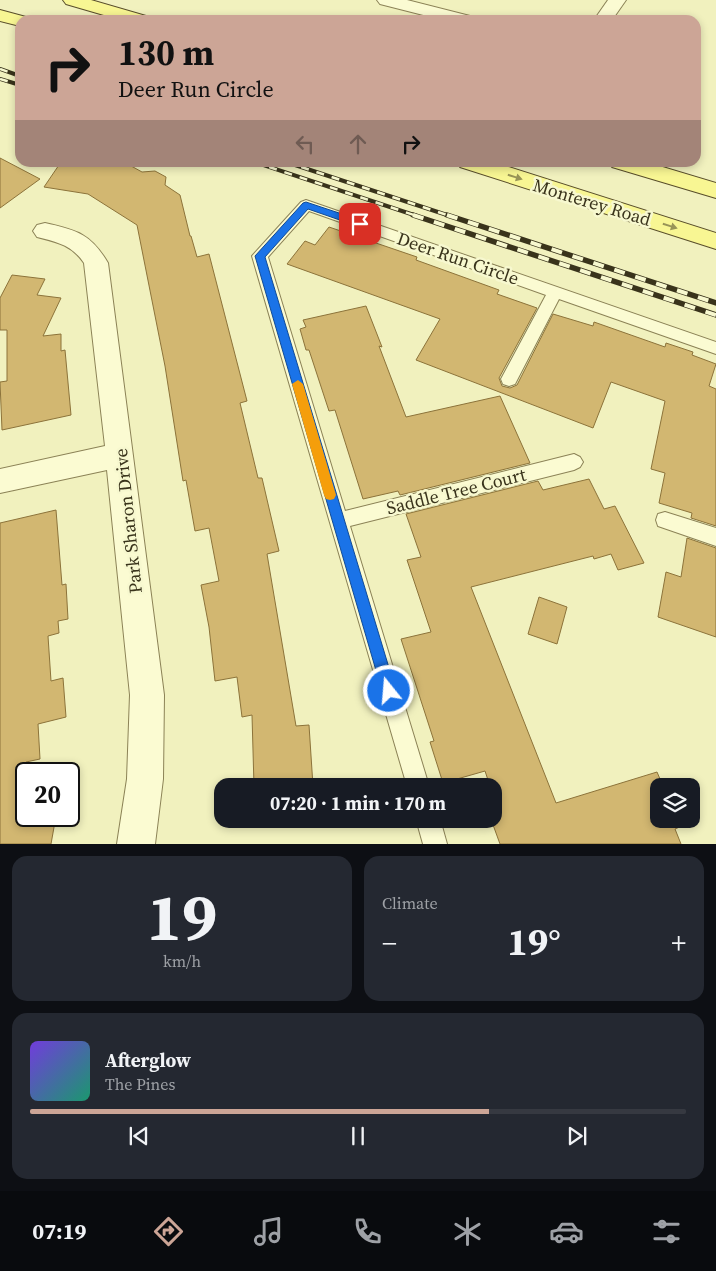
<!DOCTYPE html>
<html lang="en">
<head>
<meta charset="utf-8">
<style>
	:root { --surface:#171b24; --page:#242831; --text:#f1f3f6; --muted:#9ea1a6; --line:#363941; --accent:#cca596 }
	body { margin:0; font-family:"Source Serif 4",serif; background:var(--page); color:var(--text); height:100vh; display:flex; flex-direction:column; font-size:19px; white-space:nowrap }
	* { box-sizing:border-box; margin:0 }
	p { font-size:16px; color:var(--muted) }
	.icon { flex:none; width:28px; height:28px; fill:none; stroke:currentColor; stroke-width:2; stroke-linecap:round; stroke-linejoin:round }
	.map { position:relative; height:844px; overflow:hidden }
	.drawer { display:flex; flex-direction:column; gap:12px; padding:12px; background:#0d0f14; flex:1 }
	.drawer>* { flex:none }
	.hud { position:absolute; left:15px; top:15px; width:686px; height:152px; border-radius:15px; box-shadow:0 2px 8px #0003; background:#cca596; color:#111; overflow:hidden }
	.controls { position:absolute; left:650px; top:778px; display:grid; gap:10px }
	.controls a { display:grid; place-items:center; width:50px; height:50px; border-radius:10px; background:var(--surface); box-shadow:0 2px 8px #0003; font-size:25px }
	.speed { position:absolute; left:15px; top:762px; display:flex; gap:10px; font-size:25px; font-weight:700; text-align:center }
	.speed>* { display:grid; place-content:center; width:65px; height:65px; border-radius:50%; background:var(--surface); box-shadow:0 2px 8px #0003; line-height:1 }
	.speed .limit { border:2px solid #111; border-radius:8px; background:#fff; color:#111 }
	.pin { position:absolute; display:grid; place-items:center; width:42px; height:42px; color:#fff; margin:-21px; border-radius:10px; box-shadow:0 2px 8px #0006 }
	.me { position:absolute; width:55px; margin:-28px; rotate:343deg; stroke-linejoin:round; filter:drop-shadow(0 0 4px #0008) }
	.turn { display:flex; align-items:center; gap:18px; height:105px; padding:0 20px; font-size:22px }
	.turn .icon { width:65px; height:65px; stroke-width:2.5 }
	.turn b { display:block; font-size:35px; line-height:42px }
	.lanes { display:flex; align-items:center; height:48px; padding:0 20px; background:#0003; justify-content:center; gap:25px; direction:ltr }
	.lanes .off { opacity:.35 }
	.big { font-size:38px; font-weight:700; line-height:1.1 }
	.drawer .widget { flex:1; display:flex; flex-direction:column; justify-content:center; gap:8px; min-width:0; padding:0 18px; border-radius:15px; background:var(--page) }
	.drawer .dial { align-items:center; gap:0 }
	.dial b { font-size:65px; line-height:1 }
	.song { display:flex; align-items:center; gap:15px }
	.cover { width:60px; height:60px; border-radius:8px; background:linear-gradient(135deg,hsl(260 70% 55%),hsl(160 70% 35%)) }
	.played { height:5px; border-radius:2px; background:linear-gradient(90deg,var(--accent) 70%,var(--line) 70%) }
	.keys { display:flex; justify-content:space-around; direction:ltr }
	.heat { display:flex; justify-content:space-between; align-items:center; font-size:28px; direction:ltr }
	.drawer .tiles { flex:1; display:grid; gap:12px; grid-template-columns:1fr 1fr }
	.widget:last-child { grid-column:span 2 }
	.trip { position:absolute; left:214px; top:778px; width:288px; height:50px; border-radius:15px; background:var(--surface); box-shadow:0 2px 8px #0003; font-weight:700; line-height:50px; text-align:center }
	.tabs { display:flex; height:80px; justify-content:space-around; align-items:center; background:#090b0e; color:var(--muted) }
	.tabs .icon { width:35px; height:35px }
	.tabs .on { color:var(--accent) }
	.tabs b { font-size:22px; color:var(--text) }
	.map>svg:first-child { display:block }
</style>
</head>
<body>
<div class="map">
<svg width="716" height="844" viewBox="0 0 716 844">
	<rect width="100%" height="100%" fill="#f1f1be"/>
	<g fill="#d2b771" stroke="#8c733a">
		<path d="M 0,158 L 40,179 L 0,208 Z"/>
		<path d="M 61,162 L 124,162 L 142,172 L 155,171 L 166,177 L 165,185 L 180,195 L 190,236 L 191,236 L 197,257 L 209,254 L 247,401 L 240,403 L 258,478 L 262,478 L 279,551 L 267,554 L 296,726 L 309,725 L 313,786 L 254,786 L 252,715 L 242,717 L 237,677 L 215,681 L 209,627 L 201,585 L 219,581 L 209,528 L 195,531 L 186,480 L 183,481 L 165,366 L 137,225 L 88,194 L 44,187 Z"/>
		<path d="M 329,227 L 417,257 L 416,260 L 499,290 L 497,294 L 537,308 L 499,378 L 502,386 L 510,388 L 517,385 L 553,314 L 593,326 L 594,322 L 665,347 L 666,343 L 693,352 L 692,355 L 716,364 L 709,386 L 716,389 L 716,526 L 691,518 L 692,513 L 659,503 L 665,473 L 651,469 L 665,401 L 611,382 L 593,428 L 416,360 L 440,319 L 287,264 L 305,241 L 315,245 Z"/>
		<path d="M 12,275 L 45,279 L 37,295 L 61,298 L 43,336 L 61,334 L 61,351 L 65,350 L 71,415 L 2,430 L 0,382 L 7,381 L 7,330 L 0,330 L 0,298 Z"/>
		<path d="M 366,306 L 382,347 L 379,346 L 406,417 L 500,396 L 530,463 L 400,495 L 398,491 L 363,499 L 335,410 L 329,411 L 309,350 L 306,350 L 300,329 L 306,327 L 303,320 Z"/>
		<path d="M 589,479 L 604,509 L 615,506 L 644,563 L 618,570 L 611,554 L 594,559 L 593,556 L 471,587 L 556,803 L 657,772 L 663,786 L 659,786 L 659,819 L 678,819 L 682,826 L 675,829 L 681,844 L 500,844 L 492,822 L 492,786 L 490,786 L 485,771 L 443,783 L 430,742 L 434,741 L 401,639 L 431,632 L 407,560 L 421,557 L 406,514 L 538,481 L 543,490 Z"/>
		<path d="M 56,510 L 62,585 L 66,584 L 68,619 L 58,621 L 59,633 L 48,636 L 51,681 L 63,678 L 66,717 L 38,724 L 40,759 L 26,762 L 26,816 L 56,816 L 51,844 L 0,844 L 0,523 Z"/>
		<path d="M 687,538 L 716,548 L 716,637 L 658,617 L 666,572 L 681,577 Z"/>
		<path d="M 539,597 L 567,607 L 557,644 L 528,634 Z"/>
	</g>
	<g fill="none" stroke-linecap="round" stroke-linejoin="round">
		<g stroke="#8b8256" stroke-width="2">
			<g id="service">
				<path d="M 306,200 L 716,342 L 716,354 L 559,299 L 515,384 L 509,386 L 503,384 L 501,379 L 546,295 L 309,211 L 268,257 L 345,511 L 574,454 L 580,457 L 583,462 L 580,467 L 574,470 L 350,526 L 429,786 L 407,786 L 252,256 L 301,202 Z"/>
				<path d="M 665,512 L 716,528 L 716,546 L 658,526 L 656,520 L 658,514 Z"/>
				<path d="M 416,819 L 440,819 L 447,844 L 423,844 Z"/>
			</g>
		</g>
		<g stroke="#8b8256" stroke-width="2">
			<g id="minor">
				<path d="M 377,0 L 407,0 L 470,16 L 473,20 L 443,20 L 380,4 Z"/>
				<path d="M 608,0 L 626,0 L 612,20 L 594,20 Z"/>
				<path d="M 45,223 C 77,230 91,234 108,263 L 164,695 L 163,779 L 155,844 L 117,844 L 127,779 L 130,695 L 107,470 L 0,493 L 0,469 L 105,446 L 84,263 C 72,245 57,242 37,237 L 33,231 L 37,225 Z"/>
			</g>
		</g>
		<g stroke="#584d2a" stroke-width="2">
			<g id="primary">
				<path d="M 63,0 L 91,0 L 146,16 L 149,20 L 121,20 L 66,4 Z"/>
				<path d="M 0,10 L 26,17 L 28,20 L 20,20 L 20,26 L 0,21 Z"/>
				<path d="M 458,162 L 493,162 L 716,233 L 716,249 L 460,167 Z"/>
				<path d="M 610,162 L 646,162 L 716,183 L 716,198 L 612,167 Z"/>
			</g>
		</g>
		<use href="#service" fill="#fbfbd2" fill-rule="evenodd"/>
		<use href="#minor" fill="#fbfbd2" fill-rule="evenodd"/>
		<use href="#primary" fill="#f8f693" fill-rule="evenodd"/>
		<g stroke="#39331b" stroke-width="4">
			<g id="rail-far1">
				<path d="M 0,69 L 20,76"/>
				<path d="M 0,79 L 20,85"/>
				<path d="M 254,162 L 417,216"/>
				<path d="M 286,162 L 450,216"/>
			</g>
		</g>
		<g stroke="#39331b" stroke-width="5.5">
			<g id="rail">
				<path d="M 413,215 L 716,315"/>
				<path d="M 447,215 L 716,303"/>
			</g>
		</g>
		<use href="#rail-far1" stroke="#f7f8cf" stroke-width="2.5" stroke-dasharray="8" stroke-linecap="butt"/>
		<use href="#rail" stroke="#f7f8cf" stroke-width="4" stroke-dasharray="11" stroke-linecap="butt"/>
	</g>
	<defs><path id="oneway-solid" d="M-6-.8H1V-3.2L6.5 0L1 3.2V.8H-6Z" transform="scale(1.25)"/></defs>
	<g fill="#989457">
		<use href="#oneway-solid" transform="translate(515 177) rotate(17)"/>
		<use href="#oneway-solid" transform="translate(670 226) rotate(17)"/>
	</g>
	<path fill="#1a73e8" stroke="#114b97" d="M 306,202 L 363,221 L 364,224 L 360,227 L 308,209 L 265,257 L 396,691 L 394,696 L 389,698 L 384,696 L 382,691 L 255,256 L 303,203 Z"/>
	<path fill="#f59e0b" d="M 298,380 L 303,384 L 336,495 L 334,499 L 330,500 L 326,499 L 324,495 L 292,384 Z"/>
	<g text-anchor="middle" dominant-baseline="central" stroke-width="5" stroke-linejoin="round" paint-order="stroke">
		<g font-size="18" fill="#39331b" stroke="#f7f8cf">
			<text transform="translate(592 202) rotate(17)">Monterey Road</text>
			<text transform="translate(458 258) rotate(19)">Deer Run Circle</text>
			<text transform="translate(456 491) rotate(-14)">Saddle Tree Court</text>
			<text transform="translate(128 521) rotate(-96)">Park Sharon Drive</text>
		</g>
	</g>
</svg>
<div class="controls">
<a><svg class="icon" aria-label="layers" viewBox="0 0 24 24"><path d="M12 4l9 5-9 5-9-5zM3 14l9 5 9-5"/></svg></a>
</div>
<div class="speed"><div class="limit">20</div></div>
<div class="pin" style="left:360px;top:224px;background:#d93025"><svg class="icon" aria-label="arrive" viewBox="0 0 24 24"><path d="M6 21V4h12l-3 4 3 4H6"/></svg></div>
<svg class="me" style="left:389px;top:691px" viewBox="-20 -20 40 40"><circle r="17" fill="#1a73e8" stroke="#fff" stroke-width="3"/><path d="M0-11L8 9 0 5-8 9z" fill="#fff"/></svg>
<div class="trip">07:20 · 1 min · 170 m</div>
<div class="hud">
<div class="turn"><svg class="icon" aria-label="right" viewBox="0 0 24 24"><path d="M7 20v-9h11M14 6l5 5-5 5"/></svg><div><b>130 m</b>Deer Run Circle</div></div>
<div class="lanes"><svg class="icon off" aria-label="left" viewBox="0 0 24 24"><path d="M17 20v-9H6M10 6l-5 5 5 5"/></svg><svg class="icon off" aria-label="ahead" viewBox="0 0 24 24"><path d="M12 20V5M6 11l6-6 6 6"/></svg><svg class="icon" aria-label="right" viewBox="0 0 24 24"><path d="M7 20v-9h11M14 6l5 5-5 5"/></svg></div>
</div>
</div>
<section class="drawer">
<div class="tiles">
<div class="widget dial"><b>19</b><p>km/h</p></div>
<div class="widget"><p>Climate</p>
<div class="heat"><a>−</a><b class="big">19°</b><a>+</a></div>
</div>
<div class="widget">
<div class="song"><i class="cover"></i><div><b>Afterglow</b><p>The Pines</p></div></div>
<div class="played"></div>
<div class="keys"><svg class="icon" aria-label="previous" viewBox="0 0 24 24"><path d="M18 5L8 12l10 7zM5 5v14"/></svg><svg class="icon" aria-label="pause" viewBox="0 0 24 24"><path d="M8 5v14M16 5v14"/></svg><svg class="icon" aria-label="next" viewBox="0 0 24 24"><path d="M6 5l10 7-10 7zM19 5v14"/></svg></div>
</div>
</div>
</section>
<nav class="tabs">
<b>07:19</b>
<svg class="icon on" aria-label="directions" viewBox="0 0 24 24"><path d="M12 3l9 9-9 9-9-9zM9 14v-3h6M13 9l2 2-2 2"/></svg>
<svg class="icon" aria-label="music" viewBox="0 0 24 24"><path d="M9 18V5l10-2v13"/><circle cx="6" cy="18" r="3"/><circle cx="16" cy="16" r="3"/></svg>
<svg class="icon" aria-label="phone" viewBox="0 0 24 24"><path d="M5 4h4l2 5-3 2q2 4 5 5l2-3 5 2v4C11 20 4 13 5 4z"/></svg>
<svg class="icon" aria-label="climate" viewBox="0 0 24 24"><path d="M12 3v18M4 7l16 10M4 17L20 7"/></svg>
<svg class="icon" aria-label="car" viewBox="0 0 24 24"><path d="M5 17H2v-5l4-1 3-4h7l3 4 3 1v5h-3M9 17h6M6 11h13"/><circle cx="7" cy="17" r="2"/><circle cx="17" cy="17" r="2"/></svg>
<svg class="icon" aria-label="filters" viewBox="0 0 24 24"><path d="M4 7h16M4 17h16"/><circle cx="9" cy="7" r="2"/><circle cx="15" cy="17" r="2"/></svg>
</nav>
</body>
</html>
